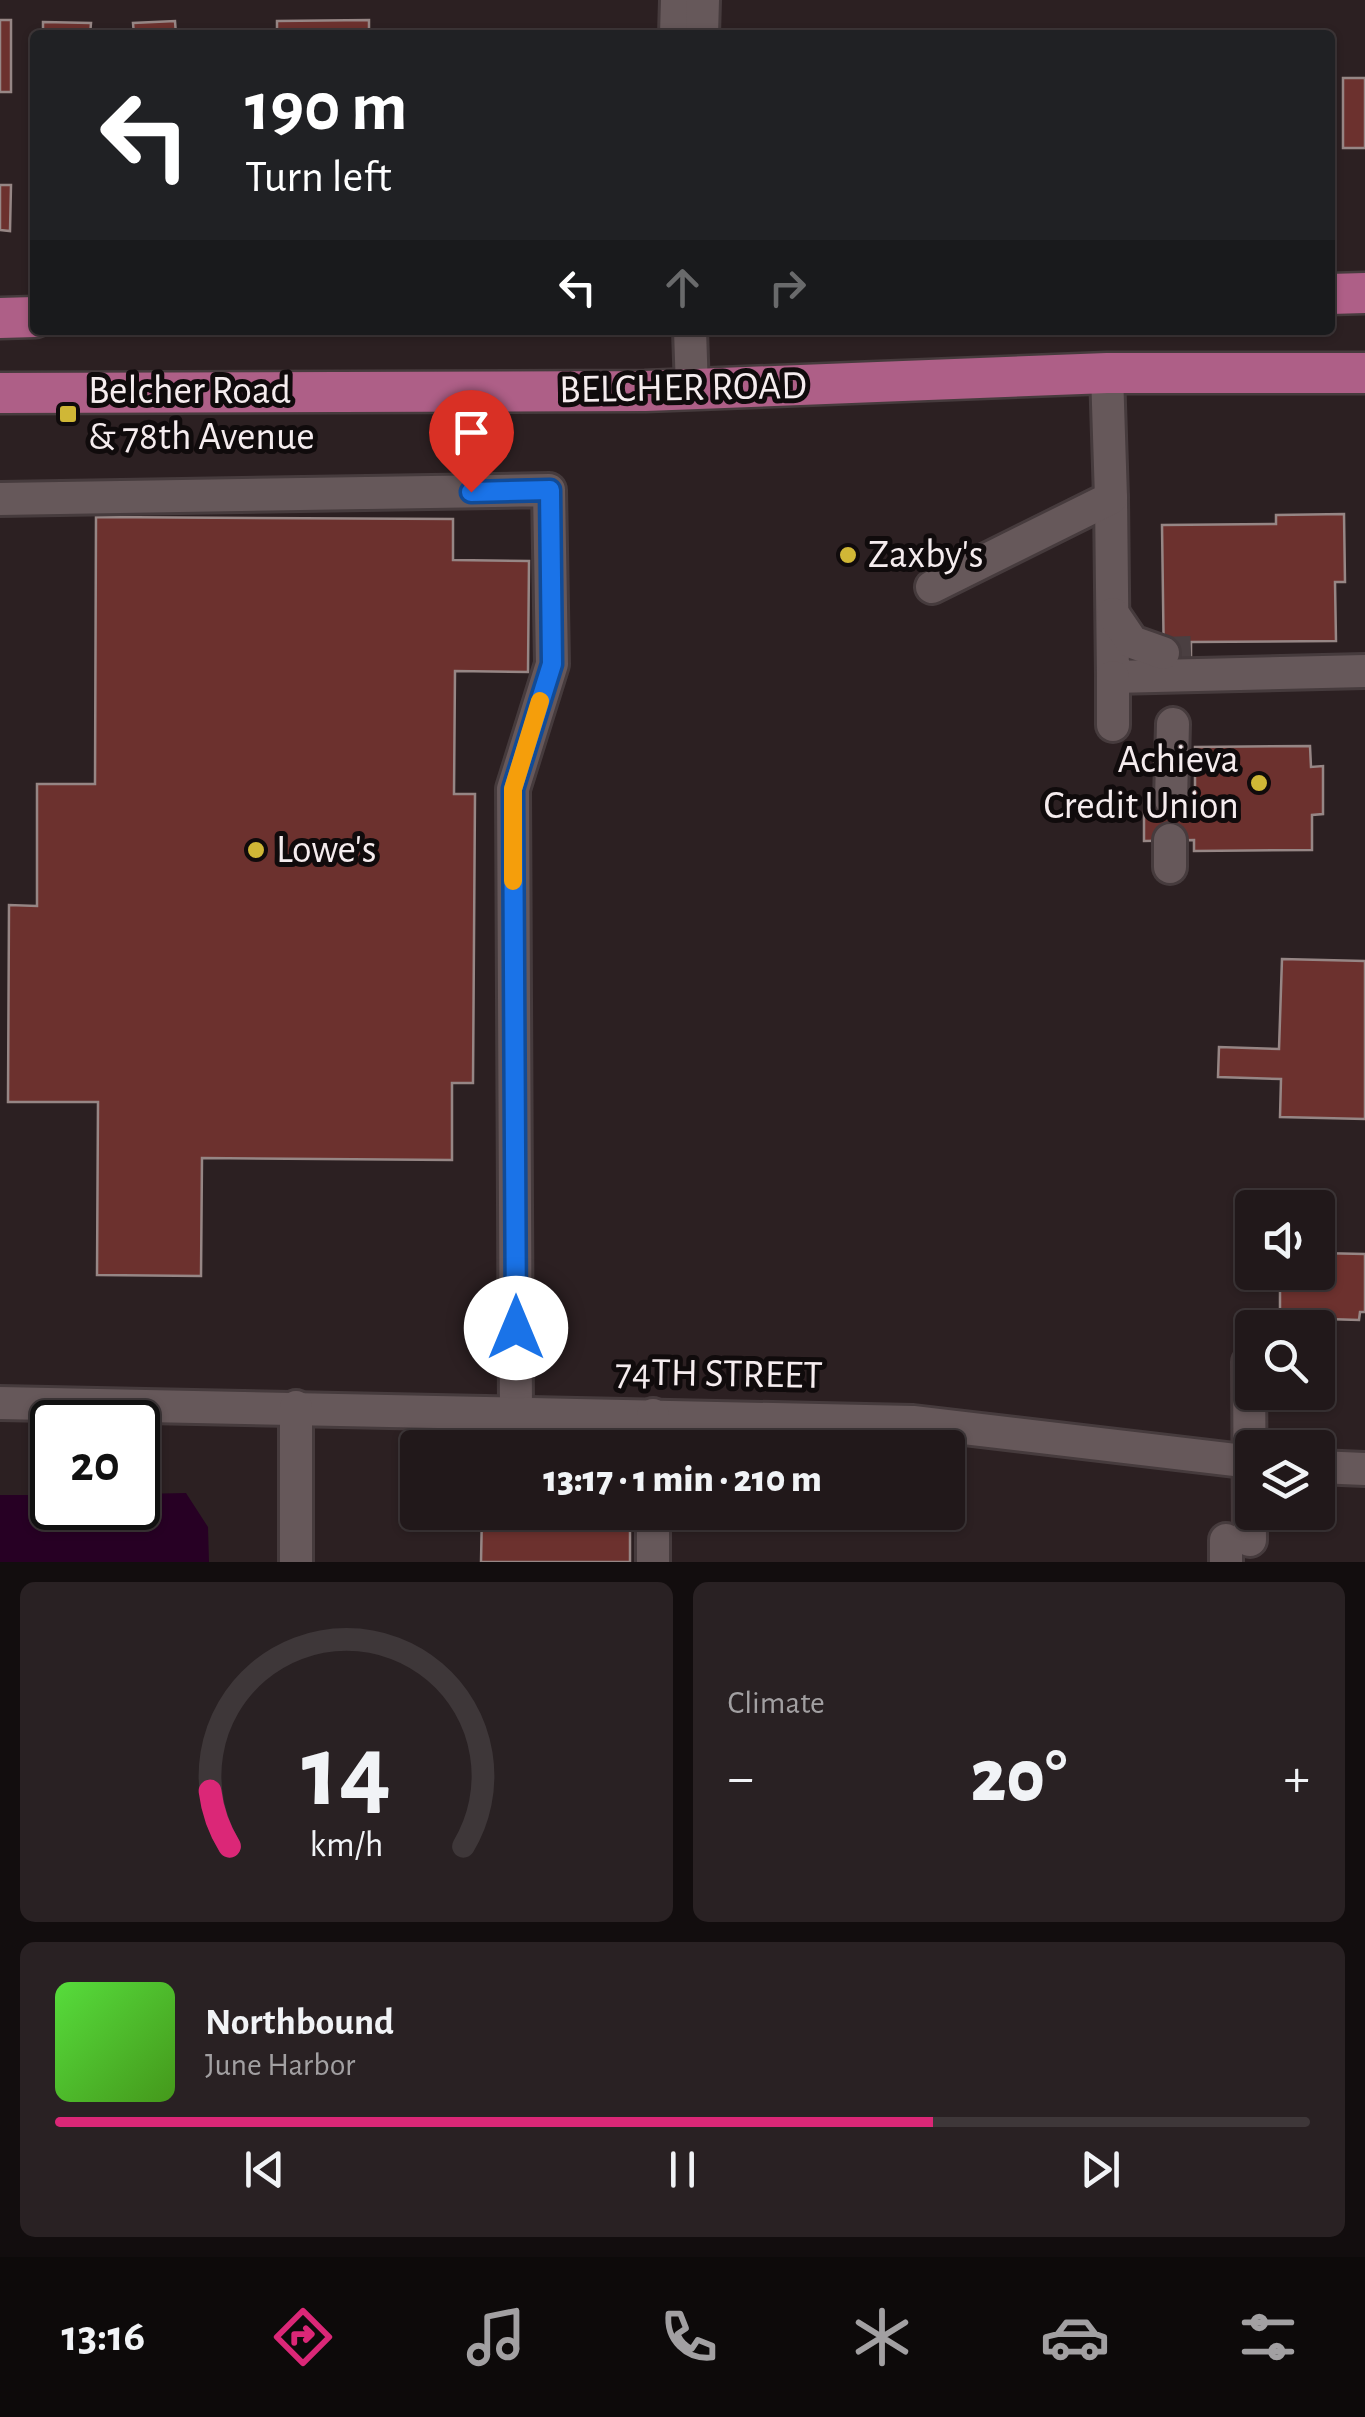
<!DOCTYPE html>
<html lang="en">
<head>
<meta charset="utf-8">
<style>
	:root { --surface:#21181a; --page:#292123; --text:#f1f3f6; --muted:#a2a0a2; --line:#3e3739; --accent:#db2777 }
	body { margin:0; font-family:"Alegreya Sans",sans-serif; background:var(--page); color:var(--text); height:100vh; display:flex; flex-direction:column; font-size:38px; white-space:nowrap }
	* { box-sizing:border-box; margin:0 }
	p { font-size:32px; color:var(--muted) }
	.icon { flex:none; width:55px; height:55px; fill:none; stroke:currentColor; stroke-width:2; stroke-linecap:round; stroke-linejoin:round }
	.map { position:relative; height:1562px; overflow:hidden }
	.side { display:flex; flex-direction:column; gap:20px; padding:20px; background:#120d0e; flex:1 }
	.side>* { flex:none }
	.guide { position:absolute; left:30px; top:30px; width:1305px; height:305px; border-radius:10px; box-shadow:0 2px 8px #0004,0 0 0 2px var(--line); background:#202124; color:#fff; overflow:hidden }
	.controls { position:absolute; left:1235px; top:1190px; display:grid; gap:20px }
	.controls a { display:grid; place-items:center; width:100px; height:100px; border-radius:10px; background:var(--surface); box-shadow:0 2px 8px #0004,0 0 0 2px var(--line); font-size:50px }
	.speed { position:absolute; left:30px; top:1400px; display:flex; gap:20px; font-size:50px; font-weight:700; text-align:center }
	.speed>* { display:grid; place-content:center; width:130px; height:130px; border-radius:50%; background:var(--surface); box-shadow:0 2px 8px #0004,0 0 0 2px var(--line); line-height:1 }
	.speed .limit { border:5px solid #111; border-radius:15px; background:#fff; color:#111 }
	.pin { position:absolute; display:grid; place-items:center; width:85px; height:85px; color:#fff; margin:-102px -42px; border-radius:50% 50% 50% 0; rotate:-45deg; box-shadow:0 0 10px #0007 }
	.pin .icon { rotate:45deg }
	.me { position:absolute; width:110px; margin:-55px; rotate:0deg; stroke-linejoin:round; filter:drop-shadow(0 0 8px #0008) }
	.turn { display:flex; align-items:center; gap:35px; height:210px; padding:0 50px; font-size:45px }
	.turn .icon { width:130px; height:130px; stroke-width:2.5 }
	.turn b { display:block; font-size:70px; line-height:85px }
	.lanes { display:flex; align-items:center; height:95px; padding:0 50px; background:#0003; justify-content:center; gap:50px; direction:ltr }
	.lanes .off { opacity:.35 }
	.big { font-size:75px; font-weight:800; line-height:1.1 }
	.side .tile { flex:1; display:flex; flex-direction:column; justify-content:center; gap:15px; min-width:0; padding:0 35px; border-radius:15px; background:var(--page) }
	.side .dial { align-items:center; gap:0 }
	.dial svg { height:260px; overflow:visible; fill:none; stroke:var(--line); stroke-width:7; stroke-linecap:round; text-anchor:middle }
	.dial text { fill:var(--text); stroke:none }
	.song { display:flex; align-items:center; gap:30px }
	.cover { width:120px; height:120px; border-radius:15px; background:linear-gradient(135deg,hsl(110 70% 55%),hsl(100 70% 35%)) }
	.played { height:10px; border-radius:5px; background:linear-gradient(90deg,var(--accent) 70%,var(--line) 70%) }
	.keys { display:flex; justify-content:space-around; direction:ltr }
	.heat { display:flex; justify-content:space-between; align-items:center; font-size:55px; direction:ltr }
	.side .tiles { flex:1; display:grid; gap:20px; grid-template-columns:1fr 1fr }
	.tile:last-child { grid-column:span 2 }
	.trip { position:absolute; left:400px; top:1430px; width:565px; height:100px; border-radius:10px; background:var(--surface); box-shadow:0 2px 8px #0004,0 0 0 2px var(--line); font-weight:800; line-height:100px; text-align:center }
	.menu { display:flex; height:160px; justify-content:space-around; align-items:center; background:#0d0a0a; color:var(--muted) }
	.menu .icon { width:70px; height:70px }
	.menu .active { color:var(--accent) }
	.menu b { font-size:45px; color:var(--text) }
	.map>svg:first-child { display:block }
</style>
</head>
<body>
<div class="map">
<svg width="1365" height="1562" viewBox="0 0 1365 1562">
	<rect width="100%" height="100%" fill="#2c2022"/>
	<path fill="#270024" d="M 186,1493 L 208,1527 L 209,1562 L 0,1562 L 0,1495 L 52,1495 L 52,1508 L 138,1508 L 138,1494 Z"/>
	<g fill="#6c312e" stroke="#968685" stroke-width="2.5">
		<rect x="0" y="20" width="11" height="72"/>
		<path d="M 369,20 L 369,35 L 277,35 L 277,21 Z"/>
		<path d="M 175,21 L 176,35 L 134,35 L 133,23 Z"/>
		<path d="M 43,22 L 91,23 L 90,35 L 43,35 Z"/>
		<rect x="197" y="30" width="59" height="5"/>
		<rect x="1343" y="78" width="22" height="70"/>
		<path d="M 0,185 L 11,185 L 10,231 L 0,230 Z"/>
		<path d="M 1344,514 L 1345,582 L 1335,582 L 1336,641 L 1191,642 L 1191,669 L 1164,670 L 1162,525 L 1276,524 L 1276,515 Z"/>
		<path d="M 96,517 L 453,519 L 453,560 L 529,561 L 528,672 L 455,671 L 454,794 L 475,794 L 473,1083 L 452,1083 L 452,1160 L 202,1158 L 201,1276 L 97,1275 L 98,1102 L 8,1102 L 9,905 L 37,906 L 37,784 L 95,784 Z"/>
		<path d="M 1310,746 L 1311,767 L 1323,766 L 1323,814 L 1312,815 L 1312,850 L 1194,851 L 1194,840 L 1144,841 L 1144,800 L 1195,800 L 1195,747 Z"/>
		<path d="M 1282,959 L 1365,961 L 1365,1119 L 1280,1117 L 1281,1079 L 1218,1077 L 1219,1047 L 1279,1049 Z"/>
		<path d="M 1318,1253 L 1365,1254 L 1365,1312 L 1360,1312 L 1359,1320 L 1327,1319 L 1327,1312 L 1280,1312 L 1280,1272 L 1318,1272 Z"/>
		<rect x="482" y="1438" width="149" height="10"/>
		<path d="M 482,1512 L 630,1512 L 630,1562 L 481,1562 Z"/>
	</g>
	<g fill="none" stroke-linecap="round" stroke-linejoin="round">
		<path stroke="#4a3f41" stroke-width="32" stroke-dasharray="32 16" stroke-linecap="butt" d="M 1163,653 L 1191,652"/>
		<g stroke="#463b3d" stroke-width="38">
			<g id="minor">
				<path d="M 676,35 L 677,0"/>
				<path d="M 702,35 L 703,0"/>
				<path d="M 690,330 L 692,389"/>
				<path d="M 1111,498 L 1113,677 L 1365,671"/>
				<path d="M 0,499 L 549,490 L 552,664 L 513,789 L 516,1412"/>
				<path d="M 932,587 L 1111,498 L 1107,373"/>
				<path d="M 1113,614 L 1132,642 L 1163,653"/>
				<path d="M 1113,725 L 1113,677"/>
				<path d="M 1171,800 L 1173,724"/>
				<path d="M 1170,867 L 1170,840"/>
				<path d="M 1249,1362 L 1250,1540"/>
				<path d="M 0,1403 L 913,1422 L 1252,1462"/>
				<path d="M 296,1407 L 296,1562"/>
				<path d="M 653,1415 L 653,1448"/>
				<path d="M 1318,1467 L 1365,1469"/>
				<path d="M 653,1512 L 653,1562"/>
				<path d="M 1226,1540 L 1226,1562"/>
			</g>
		</g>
		<g stroke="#463b3d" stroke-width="45">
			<g id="major">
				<path d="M 1330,294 L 1365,293"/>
				<path d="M 0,318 L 35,317"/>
				<path d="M 0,393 L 645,391 L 1107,373 L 1365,373"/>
			</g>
		</g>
		<use href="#minor" stroke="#66585a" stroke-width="32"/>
		<use href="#major" stroke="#ae5f87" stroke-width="40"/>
	</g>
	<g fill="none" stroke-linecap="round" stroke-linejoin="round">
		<g stroke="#114b97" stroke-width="25">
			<path id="route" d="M 471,492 L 550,490 L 552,664 L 513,789 L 516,1328"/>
		</g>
		<use href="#route" stroke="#1a73e8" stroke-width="18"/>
		<path stroke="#f59e0b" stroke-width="18" d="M 513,881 L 513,789 L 540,701"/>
	</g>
	<g fill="#d0b736" stroke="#100b0c" stroke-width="4">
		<rect x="58" y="404" width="20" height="20" rx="5"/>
		<circle cx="848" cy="555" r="10"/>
		<circle cx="1259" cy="783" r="10"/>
		<circle cx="256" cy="850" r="10"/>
	</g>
	<g text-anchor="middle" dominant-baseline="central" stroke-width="10" stroke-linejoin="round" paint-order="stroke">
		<g font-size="40" fill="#f5ecee" stroke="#100b0c">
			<text transform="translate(683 388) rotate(-1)">BELCHER ROAD</text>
			<text transform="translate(719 1374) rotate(1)">74TH STREET</text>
		</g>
		<g font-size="40" fill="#f5ecee" stroke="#100b0c" text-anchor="start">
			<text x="88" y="391">Belcher Road<tspan x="88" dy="46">&amp; 78th Avenue</tspan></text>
			<text x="868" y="555">Zaxby's</text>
			<text x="1239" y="760" text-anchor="end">Achieva<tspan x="1239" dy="46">Credit Union</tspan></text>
			<text x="276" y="850">Lowe's</text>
		</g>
	</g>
</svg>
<div class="controls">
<a><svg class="icon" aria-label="sound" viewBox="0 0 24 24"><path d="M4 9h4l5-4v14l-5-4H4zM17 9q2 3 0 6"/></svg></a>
<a><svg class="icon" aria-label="search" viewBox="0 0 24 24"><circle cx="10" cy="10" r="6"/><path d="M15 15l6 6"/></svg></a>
<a><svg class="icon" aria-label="layers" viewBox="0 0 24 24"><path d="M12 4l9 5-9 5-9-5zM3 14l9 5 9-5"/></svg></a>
</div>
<div class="speed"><div class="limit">20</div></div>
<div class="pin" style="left:471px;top:492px;background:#d93025"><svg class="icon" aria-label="arrive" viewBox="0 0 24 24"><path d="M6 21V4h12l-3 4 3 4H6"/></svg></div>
<svg class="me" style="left:516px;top:1328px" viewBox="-20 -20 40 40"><circle r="19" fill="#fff"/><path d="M0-13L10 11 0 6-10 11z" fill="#1a73e8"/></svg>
<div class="trip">13:17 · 1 min · 210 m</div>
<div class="guide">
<div class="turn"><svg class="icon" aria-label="left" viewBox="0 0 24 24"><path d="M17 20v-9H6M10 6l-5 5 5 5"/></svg><div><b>190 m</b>Turn left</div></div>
<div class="lanes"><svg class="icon" aria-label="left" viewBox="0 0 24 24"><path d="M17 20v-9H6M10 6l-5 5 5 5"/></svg><svg class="icon off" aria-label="ahead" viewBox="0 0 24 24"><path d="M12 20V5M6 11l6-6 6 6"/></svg><svg class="icon off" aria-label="right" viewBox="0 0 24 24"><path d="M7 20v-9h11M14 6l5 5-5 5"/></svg></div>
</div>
</div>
<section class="side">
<div class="tiles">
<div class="tile dial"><svg viewBox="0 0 100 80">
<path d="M14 69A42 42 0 1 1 86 69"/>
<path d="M14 69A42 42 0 0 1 8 52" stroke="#db2777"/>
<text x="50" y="56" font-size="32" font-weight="700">14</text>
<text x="50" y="72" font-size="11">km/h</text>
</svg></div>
<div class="tile"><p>Climate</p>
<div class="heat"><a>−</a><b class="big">20°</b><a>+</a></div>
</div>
<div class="tile">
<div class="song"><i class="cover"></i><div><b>Northbound</b><p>June Harbor</p></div></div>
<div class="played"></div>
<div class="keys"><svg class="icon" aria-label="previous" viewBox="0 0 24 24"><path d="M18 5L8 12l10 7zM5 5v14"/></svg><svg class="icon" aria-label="pause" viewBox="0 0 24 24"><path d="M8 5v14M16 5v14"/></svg><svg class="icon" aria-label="next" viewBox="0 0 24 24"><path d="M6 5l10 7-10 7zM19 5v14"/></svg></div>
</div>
</div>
</section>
<nav class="menu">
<b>13:16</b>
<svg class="icon active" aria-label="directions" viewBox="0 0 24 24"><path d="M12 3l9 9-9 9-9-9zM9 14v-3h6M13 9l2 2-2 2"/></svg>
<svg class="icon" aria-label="music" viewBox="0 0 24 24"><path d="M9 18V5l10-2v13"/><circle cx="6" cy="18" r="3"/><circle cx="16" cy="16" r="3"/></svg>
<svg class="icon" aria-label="phone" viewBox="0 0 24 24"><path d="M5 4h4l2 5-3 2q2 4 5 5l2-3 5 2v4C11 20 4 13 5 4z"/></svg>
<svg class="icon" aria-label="climate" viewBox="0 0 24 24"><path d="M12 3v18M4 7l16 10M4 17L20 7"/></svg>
<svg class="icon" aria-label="car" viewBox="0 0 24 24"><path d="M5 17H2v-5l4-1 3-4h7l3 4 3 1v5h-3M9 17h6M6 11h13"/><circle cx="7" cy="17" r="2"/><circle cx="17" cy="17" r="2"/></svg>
<svg class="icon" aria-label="filters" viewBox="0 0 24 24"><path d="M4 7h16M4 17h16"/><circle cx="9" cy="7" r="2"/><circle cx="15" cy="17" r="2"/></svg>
</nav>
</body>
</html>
